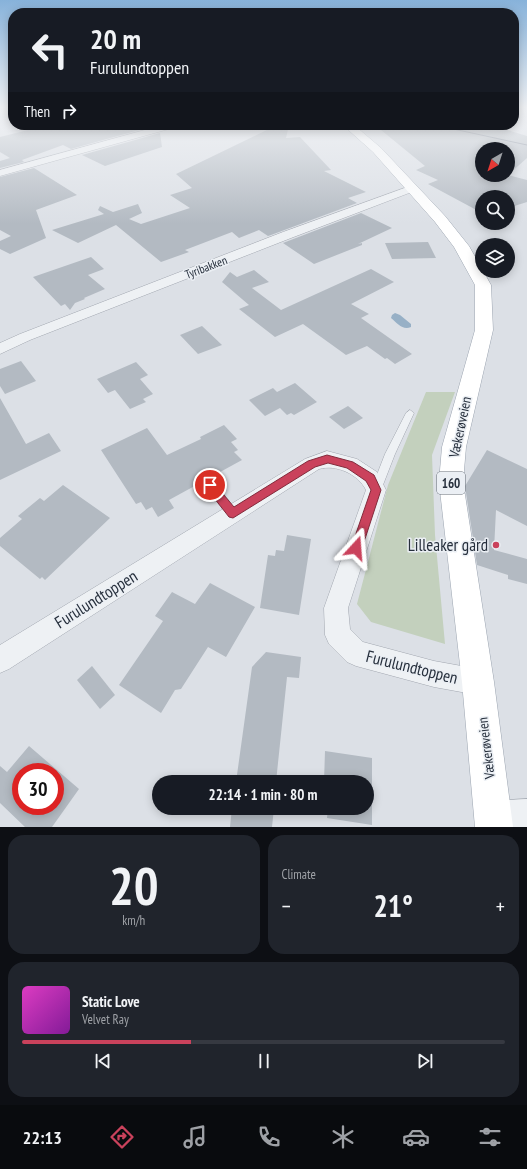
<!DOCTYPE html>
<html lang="en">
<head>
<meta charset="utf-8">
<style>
	:root { --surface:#171b24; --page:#20242c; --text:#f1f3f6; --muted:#9ea1a6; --line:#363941; --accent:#ca425c }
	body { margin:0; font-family:"PT Sans Narrow",sans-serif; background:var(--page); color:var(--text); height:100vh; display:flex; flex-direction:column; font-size:15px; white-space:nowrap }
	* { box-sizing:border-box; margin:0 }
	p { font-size:13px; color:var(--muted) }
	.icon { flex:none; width:22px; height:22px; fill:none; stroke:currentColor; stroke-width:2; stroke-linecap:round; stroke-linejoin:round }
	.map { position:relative; height:827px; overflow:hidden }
	.side { display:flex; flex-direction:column; gap:8px; padding:8px; background:#0d0f14; flex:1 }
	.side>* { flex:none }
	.top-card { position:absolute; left:8px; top:8px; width:511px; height:122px; border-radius:16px; box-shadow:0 2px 10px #0003; background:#171b24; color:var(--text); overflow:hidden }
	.needle { width:26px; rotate:219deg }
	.buttons { position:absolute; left:475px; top:142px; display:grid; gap:8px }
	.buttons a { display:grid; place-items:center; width:40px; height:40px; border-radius:50%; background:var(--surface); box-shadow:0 2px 10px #0003; font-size:20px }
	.speed { position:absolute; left:12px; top:763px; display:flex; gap:8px; font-size:20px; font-weight:700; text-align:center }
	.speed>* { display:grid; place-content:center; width:52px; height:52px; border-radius:50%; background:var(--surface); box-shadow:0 2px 10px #0003; line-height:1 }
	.speed .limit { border:6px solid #d22; background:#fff; color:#111 }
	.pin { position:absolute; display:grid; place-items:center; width:34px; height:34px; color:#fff; margin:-17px; border:2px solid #fff; border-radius:50%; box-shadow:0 1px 4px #0007 }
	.me { position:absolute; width:44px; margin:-22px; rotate:19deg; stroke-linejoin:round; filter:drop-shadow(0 0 3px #0008) }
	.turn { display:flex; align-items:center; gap:14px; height:84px; padding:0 16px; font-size:18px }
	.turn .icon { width:52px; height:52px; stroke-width:2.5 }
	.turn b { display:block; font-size:28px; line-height:34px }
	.then { display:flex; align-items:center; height:38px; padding:0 16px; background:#0003; gap:8px; font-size:15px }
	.big { font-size:30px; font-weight:800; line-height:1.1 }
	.side .widget { flex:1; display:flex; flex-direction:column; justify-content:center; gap:6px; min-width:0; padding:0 14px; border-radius:16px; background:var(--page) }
	.side .dial { align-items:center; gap:0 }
	.dial b { font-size:52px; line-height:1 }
	.song { display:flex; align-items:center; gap:12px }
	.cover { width:48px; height:48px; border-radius:6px; background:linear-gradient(135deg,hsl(310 70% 55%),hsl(290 70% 35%)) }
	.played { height:4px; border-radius:2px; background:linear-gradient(90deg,var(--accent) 35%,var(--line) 35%) }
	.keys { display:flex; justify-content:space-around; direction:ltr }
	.heat { display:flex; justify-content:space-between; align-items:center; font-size:22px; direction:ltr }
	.side .tiles { flex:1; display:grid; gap:8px; grid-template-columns:1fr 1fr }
	.widget:last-child { grid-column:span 2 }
	.trip { position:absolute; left:152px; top:775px; width:222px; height:40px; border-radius:20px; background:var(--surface); box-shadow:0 2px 10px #0003; font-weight:800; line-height:40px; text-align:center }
	.menu { display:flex; height:64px; justify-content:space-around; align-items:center; background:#090b0e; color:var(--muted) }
	.menu .icon { width:28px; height:28px }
	.menu .on { color:var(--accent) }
	.menu b { font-size:18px; color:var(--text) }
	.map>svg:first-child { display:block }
</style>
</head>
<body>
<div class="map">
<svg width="527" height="827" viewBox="0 0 527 827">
	<rect width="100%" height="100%" fill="#dce0e6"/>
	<path fill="#c3d0bd" d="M 426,392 L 455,392 L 432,455 L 435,535 L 445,644 L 371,622 L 357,604 L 388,485 Z"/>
	<path fill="#97b0c6" d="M 395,313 L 400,315 L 411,324 L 411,327 C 403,331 397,323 391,318 L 392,315 Z"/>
	<g fill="#b3bac2" fill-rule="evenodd">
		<path d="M 48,125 L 157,125 L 71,149 L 63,145 L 22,160 L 24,162 L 0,168 L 0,161 L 10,158 L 0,152 L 0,137 Z"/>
		<path d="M 267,125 L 289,125 L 286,138 L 300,137 L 331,170 L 324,171 L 366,192 L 348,198 L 357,203 L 271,235 L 268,236 L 259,230 L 239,238 L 232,232 L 185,250 L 189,252 L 161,262 L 116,225 L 78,243 L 52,230 L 104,214 L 98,210 L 100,206 L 113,212 L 138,204 L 142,213 L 129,219 L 141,224 L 190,208 L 170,195 L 192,188 L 176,174 L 269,129 Z"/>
		<path d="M 409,125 L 490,125 L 527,136 L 527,158 L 508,175 L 527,180 L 527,202 L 508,208 L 508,197 L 482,197 L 482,213 L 428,184 L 438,180 L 416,170 L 425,166 L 381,130 L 409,126 ZM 482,149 L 508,149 L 508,175 L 482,175 Z"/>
		<path d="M 160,133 L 162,147 L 105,166 L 82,155 Z"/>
		<path d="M 34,168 L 77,195 L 36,210 L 46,238 L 10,254 L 0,249 L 0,241 L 11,236 L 0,230 L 0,177 Z"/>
		<path d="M 361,213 L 392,228 L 358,244 L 362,243 L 362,245 L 314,264 L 283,243 Z"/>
		<path d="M 428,242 L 436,258 L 392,259 L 385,243 Z"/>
		<path d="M 91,257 L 104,269 L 88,275 L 105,289 L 84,298 L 85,299 L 75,303 L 70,310 L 65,304 L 61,306 L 33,277 Z"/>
		<path d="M 371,269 L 394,282 L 351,304 L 369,314 L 361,318 L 412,354 L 395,364 L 387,358 L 385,359 L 367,346 L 346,355 L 303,324 L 275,337 L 239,309 L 249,305 L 222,282 L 230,272 L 237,277 L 254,270 L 269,282 L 252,288 L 281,310 Z"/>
		<path d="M 202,326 L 222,345 L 198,354 L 180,335 Z"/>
		<path d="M 21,361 L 36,381 L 5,394 L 0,386 L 0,369 Z"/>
		<path d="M 136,362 L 148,375 L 140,379 L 153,394 L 143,399 L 146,402 L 130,409 L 115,390 L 108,393 L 97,379 Z"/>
		<path d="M 295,383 L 317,402 L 294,415 L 291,413 L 287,415 L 280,408 L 265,416 L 249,400 L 273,388 L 277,392 Z"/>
		<path d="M 0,398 L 26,444 L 49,433 L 61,451 L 0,480 Z"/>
		<path d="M 348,406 L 363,418 L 344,429 L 329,417 Z"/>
		<path d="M 224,425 L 237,439 L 231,442 L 238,450 L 234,452 L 242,460 L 169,500 L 174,508 L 158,517 L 152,507 L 146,510 L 141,502 L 136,504 L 101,450 L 147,428 L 167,455 L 201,439 L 200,437 Z"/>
		<path d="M 487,450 L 527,469 L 527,526 L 496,510 L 494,550 L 527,559 L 527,584 L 508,579 L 508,575 L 477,565 L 465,486 Z"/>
		<path d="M 63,485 L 110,518 L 45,580 L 42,577 L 40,579 L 0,546 L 0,538 L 22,519 L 18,516 L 40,498 L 44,501 Z"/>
		<path d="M 287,535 L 311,539 L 299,615 L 260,608 L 268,555 L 275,556 L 276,550 L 284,551 Z"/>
		<path d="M 210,583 L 255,607 L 226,657 L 208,647 L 181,689 L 175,690 L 161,713 L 119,685 L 163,621 L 155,616 L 172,592 L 195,604 Z"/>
		<path d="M 266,652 L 301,657 L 299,678 L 287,677 L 276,782 L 236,782 L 252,667 Z"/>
		<path d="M 92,666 L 115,695 L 100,709 L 77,680 Z"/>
		<path d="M 29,746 L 79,789 L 52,827 L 25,827 L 0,803 L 0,766 L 7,772 ZM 21,772 L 55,772 L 55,806 L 21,806 Z"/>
		<path d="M 325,751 L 372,758 L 372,825 L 327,818 L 328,808 L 326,808 L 367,808 L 367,782 L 324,782 Z"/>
		<path d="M 232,808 L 274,808 L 272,827 L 230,827 Z"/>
	</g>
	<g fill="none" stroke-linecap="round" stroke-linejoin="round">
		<g stroke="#a2a7b0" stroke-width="1">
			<g id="lane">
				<path d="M 410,410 L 414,413 L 395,454 L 381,490 L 380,493 L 376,494 L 372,493 L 371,490 L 385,454 L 406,413 Z"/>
				<path d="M 210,481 L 214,482 L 237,511 L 238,514 L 237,517 L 233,519 L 229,517 L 206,488 L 205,485 L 206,482 Z"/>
			</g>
		</g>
		<g stroke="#a2a7b0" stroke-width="1">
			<g id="street">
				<path d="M 163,125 L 177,125 L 176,127 L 0,176 L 0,170 Z"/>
				<path d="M 413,185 L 418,188 L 417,190 L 291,238 L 30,340 L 0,354 L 0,343 L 20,334 L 283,232 Z"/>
				<path d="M 327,451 L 357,459 L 377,472 L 386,490 L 348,608 L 350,629 L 363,642 L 434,661 L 478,669 L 487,673 L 491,682 L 487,691 L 478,695 L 434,687 L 356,666 L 347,662 L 329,644 L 325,635 L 324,608 L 366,490 C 358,474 336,464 319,469 L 9,669 L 0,673 L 0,645 L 305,459 Z"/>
				<path d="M 527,799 L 527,827 L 482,827 L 478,816 L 482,805 L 493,801 Z"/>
			</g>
		</g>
		<g stroke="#9ca5b1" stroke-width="1">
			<path id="primary" d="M 343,125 L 354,125 L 381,148 L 445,216 L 469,246 L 491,285 L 493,330 L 466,447 L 463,482 L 494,682 L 513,827 L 475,827 L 462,682 L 439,482 L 442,447 L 475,330 L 475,285 L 454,247 L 435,222 L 373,152 Z"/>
		</g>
		<use href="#lane" fill="#eef1f4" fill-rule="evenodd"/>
		<use href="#street" fill="#eef1f4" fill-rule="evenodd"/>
		<use href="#primary" fill="#fff" fill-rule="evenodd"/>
		<path stroke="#76808f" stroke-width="1" d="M 435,125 L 527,145"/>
	</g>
	<linearGradient id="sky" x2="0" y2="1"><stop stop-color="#87b2da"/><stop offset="0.48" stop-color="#eff1f4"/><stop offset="1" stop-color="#eff1f4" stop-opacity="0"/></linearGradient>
	<rect width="527" height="224" fill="url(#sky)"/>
	<path fill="#ca425c" stroke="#832b3c" d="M 327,455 L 353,462 L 374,475 L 381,490 L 362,548 L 360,552 L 356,553 L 352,552 L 351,548 L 371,490 L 366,481 L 347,468 L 328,463 L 315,467 L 233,518 L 229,517 L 204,485 L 206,482 L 210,481 L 213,482 L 234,507 L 308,461 Z"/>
	<circle fill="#ca425c" stroke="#ebeff4" stroke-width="1.5" cx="496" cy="545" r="4"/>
	<g text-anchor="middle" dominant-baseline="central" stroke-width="3" stroke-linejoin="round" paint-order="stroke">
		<g font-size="12" fill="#262f3c" stroke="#ebeff4">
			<text transform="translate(206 267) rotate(-21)">Tyribakken</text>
		</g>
		<rect fill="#ebeff4" stroke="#616973" stroke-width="1" x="437" y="472" width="28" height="22" rx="3"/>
		<g font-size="13" font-weight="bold" fill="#262f3c">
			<text x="451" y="483">160</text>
		</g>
		<g font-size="14" fill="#262f3c" stroke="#ebeff4">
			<text transform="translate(460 427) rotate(-78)">Vækerøveien</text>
			<text transform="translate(486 748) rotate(-97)">Vækerøveien</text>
		</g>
		<g font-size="17" fill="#262f3c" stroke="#ebeff4" text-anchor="end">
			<text x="488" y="545">Lilleaker gård</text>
		</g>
		<g font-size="17" fill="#262f3c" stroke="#ebeff4">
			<text transform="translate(96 599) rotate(-32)">Furulundtoppen</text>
			<text transform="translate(412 667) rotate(14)">Furulundtoppen</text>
		</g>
	</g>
</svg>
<div class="buttons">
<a><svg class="needle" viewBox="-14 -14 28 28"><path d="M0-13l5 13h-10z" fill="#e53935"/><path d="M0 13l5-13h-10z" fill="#9ea1a6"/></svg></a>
<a><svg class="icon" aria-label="search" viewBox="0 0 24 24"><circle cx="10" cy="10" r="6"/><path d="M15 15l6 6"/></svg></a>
<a><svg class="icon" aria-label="layers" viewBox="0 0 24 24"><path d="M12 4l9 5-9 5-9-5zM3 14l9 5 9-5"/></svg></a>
</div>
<div class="speed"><div class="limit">30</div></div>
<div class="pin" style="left:210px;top:485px;background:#d93025"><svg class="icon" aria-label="arrive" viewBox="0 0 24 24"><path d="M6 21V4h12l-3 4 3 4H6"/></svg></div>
<svg class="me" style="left:356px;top:548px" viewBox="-20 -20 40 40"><path d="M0-17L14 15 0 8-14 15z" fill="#ca425c" stroke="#fff" stroke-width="4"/></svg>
<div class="trip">22:14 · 1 min · 80 m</div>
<div class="top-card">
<div class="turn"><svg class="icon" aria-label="left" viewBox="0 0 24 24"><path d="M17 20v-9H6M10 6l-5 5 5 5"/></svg><div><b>20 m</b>Furulundtoppen</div></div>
<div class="then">Then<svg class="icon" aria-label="right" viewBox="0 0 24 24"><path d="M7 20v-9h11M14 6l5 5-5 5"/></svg></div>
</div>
</div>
<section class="side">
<div class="tiles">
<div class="widget dial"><b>20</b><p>km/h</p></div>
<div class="widget"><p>Climate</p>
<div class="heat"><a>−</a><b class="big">21°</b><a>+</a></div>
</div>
<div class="widget">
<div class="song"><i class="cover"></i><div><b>Static Love</b><p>Velvet Ray</p></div></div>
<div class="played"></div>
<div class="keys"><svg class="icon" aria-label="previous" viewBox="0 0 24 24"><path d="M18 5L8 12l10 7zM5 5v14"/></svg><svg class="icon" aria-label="pause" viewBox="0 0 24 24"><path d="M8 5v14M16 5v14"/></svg><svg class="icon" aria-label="next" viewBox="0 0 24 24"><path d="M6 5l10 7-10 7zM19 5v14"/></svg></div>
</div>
</div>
</section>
<nav class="menu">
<b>22:13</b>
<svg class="icon on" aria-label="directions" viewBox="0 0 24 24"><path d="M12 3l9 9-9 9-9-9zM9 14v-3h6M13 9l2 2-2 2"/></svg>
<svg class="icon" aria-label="music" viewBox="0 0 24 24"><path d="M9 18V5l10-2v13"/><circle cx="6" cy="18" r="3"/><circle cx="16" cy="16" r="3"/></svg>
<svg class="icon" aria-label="phone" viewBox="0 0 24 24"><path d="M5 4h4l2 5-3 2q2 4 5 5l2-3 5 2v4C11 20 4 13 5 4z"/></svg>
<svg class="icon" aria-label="climate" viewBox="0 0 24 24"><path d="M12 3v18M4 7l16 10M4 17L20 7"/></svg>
<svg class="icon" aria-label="car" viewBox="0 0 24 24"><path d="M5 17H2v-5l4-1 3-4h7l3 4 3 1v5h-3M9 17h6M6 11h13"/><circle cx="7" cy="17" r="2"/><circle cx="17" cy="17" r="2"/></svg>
<svg class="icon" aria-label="filters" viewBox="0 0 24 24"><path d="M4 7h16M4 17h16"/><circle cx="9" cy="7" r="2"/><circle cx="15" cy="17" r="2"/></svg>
</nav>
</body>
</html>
